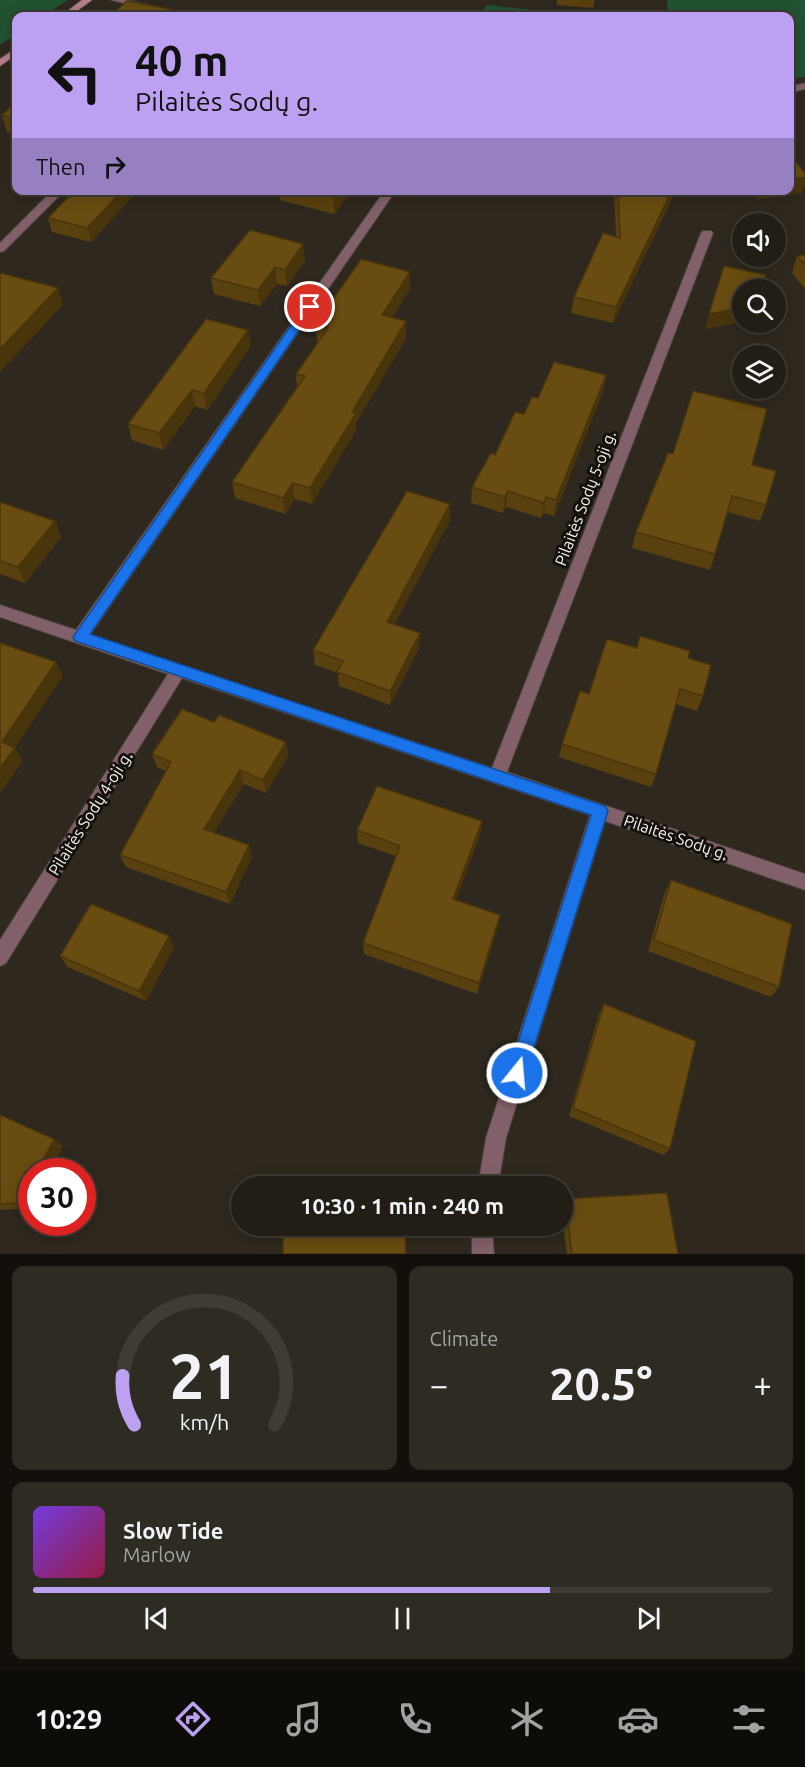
<!DOCTYPE html>
<html lang="en">
<head>
<meta charset="utf-8">
<style>
	:root { --surface:#221e16; --page:#2e2b23; --text:#f1f3f6; --muted:#a2a2a1; --line:#3f3c35; --accent:#bca0f2 }
	body { margin:0; font-family:Ubuntu,sans-serif; background:var(--page); color:var(--text); height:100vh; display:flex; flex-direction:column; font-size:22px; white-space:nowrap }
	* { box-sizing:border-box; margin:0 }
	p { font-size:20px; color:var(--muted) }
	.icon { flex:none; width:33px; height:33px; fill:none; stroke:currentColor; stroke-width:2; stroke-linecap:round; stroke-linejoin:round }
	.map { position:relative; height:1254px; overflow:hidden }
	.panel { display:flex; flex-direction:column; gap:12px; padding:12px; background:#13100c; flex:1 }
	.panel>* { flex:none }
	.banner { position:absolute; left:12px; top:12px; width:782px; height:183px; border-radius:12px; box-shadow:0 3px 15px #0003,0 0 0 2px var(--line); background:#bca0f2; color:#111; overflow:hidden }
	.controls { position:absolute; left:732px; top:213px; display:grid; gap:12px }
	.controls a { display:grid; place-items:center; width:54px; height:54px; border-radius:50%; background:var(--surface); box-shadow:0 3px 15px #0003,0 0 0 2px var(--line); font-size:30px }
	.speed { position:absolute; left:18px; top:1158px; display:flex; gap:12px; font-size:30px; font-weight:700; text-align:center }
	.speed>* { display:grid; place-content:center; width:78px; height:78px; border-radius:50%; background:var(--surface); box-shadow:0 3px 15px #0003,0 0 0 2px var(--line); line-height:1 }
	.speed .limit { border:9px solid #d22; background:#fff; color:#111 }
	.pin { position:absolute; display:grid; place-items:center; width:51px; height:51px; color:#fff; margin:-26px; border:3px solid #fff; border-radius:50%; box-shadow:0 2px 6px #0007 }
	.me { position:absolute; width:66px; margin:-33px; rotate:17deg; stroke-linejoin:round; filter:drop-shadow(0 0 4px #0008) }
	.turn { display:flex; align-items:center; gap:21px; height:126px; padding:0 24px; font-size:27px }
	.turn .icon { width:78px; height:78px; stroke-width:2.5 }
	.turn b { display:block; font-size:42px; line-height:51px }
	.then { display:flex; align-items:center; height:57px; padding:0 24px; background:#0003; gap:12px; font-size:22px }
	.big { font-size:45px; font-weight:700; line-height:1.1 }
	.panel .tile { flex:1; display:flex; flex-direction:column; justify-content:center; gap:9px; min-width:0; padding:0 21px; border-radius:12px; background:var(--page) }
	.panel .dial { align-items:center; gap:0 }
	.dial svg { height:156px; overflow:visible; fill:none; stroke:var(--line); stroke-width:7; stroke-linecap:round; text-anchor:middle }
	.dial text { fill:var(--text); stroke:none }
	.song { display:flex; align-items:center; gap:18px }
	.cover { width:72px; height:72px; border-radius:9px; background:linear-gradient(135deg,hsl(260 70% 55%),hsl(340 70% 35%)) }
	.played { height:6px; border-radius:3px; background:linear-gradient(90deg,var(--accent) 70%,var(--line) 70%) }
	.keys { display:flex; justify-content:space-around; direction:ltr }
	.heat { display:flex; justify-content:space-between; align-items:center; font-size:33px; direction:ltr }
	.panel .tiles { flex:1; display:grid; gap:12px; grid-template-columns:1fr 1fr }
	.tile:last-child { grid-column:span 2 }
	.trip { position:absolute; left:231px; top:1176px; width:342px; height:60px; border-radius:30px; background:var(--surface); box-shadow:0 3px 15px #0003,0 0 0 2px var(--line); font-weight:700; line-height:60px; text-align:center }
	.tab-bar { display:flex; height:96px; justify-content:space-around; align-items:center; background:#0e0c09; color:var(--muted) }
	.tab-bar .icon { width:42px; height:42px }
	.tab-bar .active { color:var(--accent) }
	.tab-bar b { font-size:27px; color:var(--text) }
	.map>svg:first-child { display:block }
</style>
</head>
<body>
<div class="map">
<svg width="805" height="1254" viewBox="0 0 805 1254">
	<rect width="100%" height="100%" fill="#2e281e"/>
	<g fill="#215332">
		<path d="M 0,0 L 68,0 L 43,16 L 16,16 L 16,34 L 0,45 Z"/>
		<path d="M 667,0 L 805,0 L 805,77 L 789,79 L 789,16 L 668,16 Z"/>
		<path d="M 487,5 L 592,16 L 478,16 Z"/>
	</g>
	<g fill="none" stroke-linecap="round" stroke-linejoin="round">
		<g stroke="#4a443b" stroke-width="2">
			<g id="minor">
				<path d="M 111,0 L 127,0 L 192,16 L 178,16 Z"/>
				<path d="M 805,83 L 805,89 L 789,93 L 789,87 Z"/>
				<path d="M 53,190 L 65,190 L 4,251 L 0,252 L 0,243 Z"/>
				<path d="M 385,190 L 396,190 L 90,635 L 492,768 L 701,233 L 703,231 L 711,231 L 713,233 L 507,772 L 805,874 L 805,890 L 605,821 L 506,1138 L 498,1186 L 478,1186 L 486,1138 L 590,815 L 182,678 L 6,963 L 0,966 L 0,940 L 168,674 L 0,617 L 0,605 L 76,630 Z"/>
				<path d="M 472,1226 L 492,1226 L 494,1254 L 472,1254 Z"/>
			</g>
		</g>
		<g stroke="#4a443b" stroke-width="2">
			<g id="secondary">
				<path d="M 82,0 L 92,0 L 70,16 L 61,16 Z"/>
				<path d="M 16,48 L 16,55 L 0,66 L 0,59 Z"/>
			</g>
		</g>
		<use href="#minor" fill="#826069" fill-rule="evenodd"/>
		<use href="#secondary" fill="#b57f8d" fill-rule="evenodd"/>
	</g>
	<g fill="#59410f">
		<path d="M 557,0 L 595,0 L 593,8 L 557,5 Z"/>
		<path d="M 16,102 L 16,134 L 7,132 L 2,115 Z"/>
		<path d="M 805,173 L 805,184 L 802,193 L 758,199 L 751,190 L 789,190 Z"/>
		<path d="M 75,190 L 138,190 L 91,242 L 52,232 L 48,218 Z"/>
		<path d="M 279,190 L 352,190 L 334,214 L 280,200 Z"/>
		<path d="M 614,190 L 676,190 L 613,323 L 571,313 L 574,297 L 616,237 Z"/>
		<path d="M 805,255 L 805,289 L 792,273 L 797,256 Z"/>
		<path d="M 305,261 L 287,286 L 277,284 L 260,306 L 214,294 L 211,278 Z"/>
		<path d="M 410,272 L 410,289 L 392,317 L 406,321 L 406,338 L 356,423 L 356,430 L 312,504 L 295,499 L 285,514 L 235,498 L 232,482 L 297,388 L 296,374 L 318,341 L 317,341 L 316,324 Z"/>
		<path d="M 251,346 L 207,410 L 195,406 L 163,450 L 132,440 L 128,424 Z"/>
		<path d="M 606,375 L 603,391 L 554,516 L 544,513 L 541,518 L 506,507 L 503,513 L 471,503 L 472,487 L 524,414 L 538,398 Z"/>
		<path d="M 673,454 L 752,465 L 766,505 L 760,521 L 727,512 L 715,554 L 710,570 L 632,548 L 636,532 Z"/>
		<path d="M 0,502 L 55,521 L 61,537 L 25,583 L 0,574 Z"/>
		<path d="M 450,504 L 450,520 L 394,625 L 419,648 L 390,705 L 339,686 L 338,673 L 315,665 L 313,650 Z"/>
		<path d="M 688,658 L 703,696 L 697,711 L 676,704 L 656,774 L 651,787 L 559,757 L 562,744 L 589,694 Z"/>
		<path d="M 214,722 L 286,742 L 288,756 L 266,793 L 244,784 L 213,832 L 252,857 L 230,904 L 126,867 L 120,855 L 166,771 L 157,767 L 152,754 Z"/>
		<path d="M 482,821 L 480,834 L 456,900 L 500,915 L 498,926 L 477,994 L 364,954 L 363,943 L 396,856 L 358,843 L 357,830 Z"/>
		<path d="M 671,880 L 779,987 L 771,997 L 648,951 L 665,892 Z"/>
		<path d="M 174,947 L 146,1001 L 68,967 L 60,956 Z"/>
		<path d="M 604,1004 L 670,1149 L 663,1155 L 569,1116 L 599,1014 Z"/>
		<path d="M 0,1115 L 54,1139 L 63,1146 L 50,1172 L 32,1172 L 31,1208 L 0,1210 Z"/>
		<path d="M 565,1199 L 678,1254 L 567,1254 L 562,1219 L 562,1203 Z"/>
	</g>
	<g fill="#49350c">
		<path d="M 170,9 L 171,16 L 165,16 L 164,15 Z"/>
		<path d="M 805,177 L 805,184 L 802,193 L 758,199 L 760,190 L 789,190 L 789,179 Z"/>
		<path d="M 123,190 L 138,190 L 91,242 L 87,228 Z"/>
		<path d="M 339,190 L 352,190 L 334,214 L 334,197 Z"/>
		<path d="M 672,190 L 676,190 L 613,323 L 616,307 Z"/>
		<path d="M 303,244 L 305,261 L 287,286 L 285,270 Z"/>
		<path d="M 275,267 L 277,284 L 260,306 L 258,290 Z"/>
		<path d="M 410,272 L 410,289 L 382,331 L 382,315 Z"/>
		<path d="M 58,288 L 63,305 L 0,372 L 0,349 Z"/>
		<path d="M 742,308 L 742,322 L 705,329 L 709,314 Z"/>
		<path d="M 406,321 L 406,338 L 356,423 L 356,430 L 312,504 L 310,488 L 352,412 Z"/>
		<path d="M 248,330 L 251,346 L 207,410 L 204,393 Z"/>
		<path d="M 606,375 L 603,391 L 554,516 L 556,500 Z"/>
		<path d="M 192,390 L 195,406 L 163,450 L 159,433 Z"/>
		<path d="M 293,483 L 295,499 L 285,514 L 283,498 Z"/>
		<path d="M 508,491 L 506,507 L 503,513 L 505,497 Z"/>
		<path d="M 546,497 L 544,513 L 541,518 L 544,503 Z"/>
		<path d="M 450,504 L 450,520 L 387,637 L 387,622 Z"/>
		<path d="M 55,521 L 61,537 L 25,583 L 18,567 Z"/>
		<path d="M 420,633 L 419,648 L 390,705 L 390,691 Z"/>
		<path d="M 56,662 L 63,676 L 15,748 L 23,761 L 0,793 L 0,768 L 2,742 Z"/>
		<path d="M 286,742 L 288,756 L 266,793 L 263,780 Z"/>
		<path d="M 240,770 L 244,784 L 208,842 L 204,829 Z"/>
		<path d="M 482,821 L 480,834 L 452,911 L 453,899 Z"/>
		<path d="M 249,845 L 252,857 L 230,904 L 226,892 Z"/>
		<path d="M 500,915 L 498,926 L 477,994 L 479,983 Z"/>
		<path d="M 169,936 L 174,947 L 146,1001 L 139,991 Z"/>
		<path d="M 54,1139 L 63,1146 L 50,1172 L 37,1172 Z"/>
		<path d="M 32,1183 L 32,1208 L 22,1203 Z"/>
	</g>
	<g fill="#684c11" stroke="#49350c" stroke-width="1.5">
		<path d="M 127,1 L 170,9 L 164,15 L 170,16 L 110,16 Z"/>
		<path d="M 16,102 L 16,119 L 2,115 Z"/>
		<path d="M 789,154 L 805,173 L 805,177 L 789,179 Z"/>
		<path d="M 75,190 L 123,190 L 87,228 L 48,218 Z"/>
		<path d="M 305,190 L 339,190 L 334,197 Z"/>
		<path d="M 618,190 L 672,190 L 616,307 L 574,297 L 603,233 L 620,238 Z"/>
		<path d="M 250,230 L 303,244 L 285,270 L 275,267 L 258,290 L 211,278 Z"/>
		<path d="M 805,255 L 805,265 L 797,256 Z"/>
		<path d="M 361,259 L 410,272 L 382,315 L 406,321 L 352,412 L 356,413 L 310,488 L 293,483 L 283,498 L 232,482 L 305,376 L 296,374 L 328,328 L 316,324 Z"/>
		<path d="M 724,266 L 766,275 L 761,290 L 742,290 L 742,308 L 709,314 Z"/>
		<path d="M 0,273 L 58,288 L 0,349 Z"/>
		<path d="M 206,319 L 248,330 L 204,393 L 192,390 L 159,433 L 128,424 Z"/>
		<path d="M 554,362 L 606,375 L 556,500 L 546,497 L 544,503 L 508,491 L 505,497 L 472,487 L 491,453 L 495,455 L 515,412 L 524,414 L 532,397 L 538,398 Z"/>
		<path d="M 693,391 L 767,409 L 752,465 L 776,471 L 766,505 L 732,496 L 715,554 L 636,532 L 668,453 L 673,454 Z"/>
		<path d="M 407,491 L 450,504 L 387,622 L 420,633 L 390,691 L 337,672 L 343,661 L 313,650 Z"/>
		<path d="M 0,502 L 55,521 L 18,567 L 0,561 Z"/>
		<path d="M 640,636 L 690,651 L 688,658 L 711,665 L 703,696 L 680,689 L 656,774 L 562,744 L 580,691 L 589,694 L 607,639 L 637,648 Z"/>
		<path d="M 0,643 L 56,662 L 2,742 L 15,748 L 0,768 Z"/>
		<path d="M 182,709 L 214,722 L 219,715 L 286,742 L 263,780 L 240,770 L 204,829 L 249,845 L 226,892 L 120,855 L 171,762 L 152,754 Z"/>
		<path d="M 377,786 L 482,821 L 453,899 L 500,915 L 479,983 L 363,943 L 400,846 L 357,830 Z"/>
		<path d="M 671,880 L 792,924 L 779,987 L 654,940 Z"/>
		<path d="M 91,904 L 169,936 L 139,991 L 60,956 Z"/>
		<path d="M 604,1004 L 696,1041 L 670,1149 L 573,1108 Z"/>
		<path d="M 0,1115 L 54,1139 L 37,1172 L 32,1172 L 32,1183 L 22,1203 L 0,1204 Z"/>
		<path d="M 667,1193 L 678,1254 L 572,1254 L 565,1199 Z"/>
		<path d="M 405,1229 L 406,1254 L 283,1254 L 283,1237 Z"/>
	</g>
	<path fill="#1a73e8" stroke="#114b97" stroke-width="1.5" d="M 306,304 L 315,307 L 90,634 L 605,806 L 608,811 L 526,1073 L 523,1079 L 517,1082 L 510,1079 L 508,1073 L 591,815 L 75,641 L 73,637 Z"/>
	<g text-anchor="middle" dominant-baseline="central" stroke-width="6" stroke-linejoin="round" paint-order="stroke">
		<g font-size="16" fill="#f6f3ec" stroke="#14110d">
			<text transform="translate(585 498) rotate(-69)">Pilaitės Sodų 5-oji g.</text>
			<text transform="translate(90 813) rotate(-58)">Pilaitės Sodų 4-oji g.</text>
			<text transform="translate(676 837) rotate(19)">Pilaitės Sodų g.</text>
		</g>
	</g>
</svg>
<div class="controls">
<a><svg class="icon" aria-label="sound" viewBox="0 0 24 24"><path d="M4 9h4l5-4v14l-5-4H4zM17 9q2 3 0 6"/></svg></a>
<a><svg class="icon" aria-label="search" viewBox="0 0 24 24"><circle cx="10" cy="10" r="6"/><path d="M15 15l6 6"/></svg></a>
<a><svg class="icon" aria-label="layers" viewBox="0 0 24 24"><path d="M12 4l9 5-9 5-9-5zM3 14l9 5 9-5"/></svg></a>
</div>
<div class="speed"><div class="limit">30</div></div>
<div class="pin" style="left:310px;top:307px;background:#d93025"><svg class="icon" aria-label="arrive" viewBox="0 0 24 24"><path d="M6 21V4h12l-3 4 3 4H6"/></svg></div>
<svg class="me" style="left:517px;top:1073px" viewBox="-20 -20 40 40"><circle r="17" fill="#1a73e8" stroke="#fff" stroke-width="3"/><path d="M0-11L8 9 0 5-8 9z" fill="#fff"/></svg>
<div class="trip">10:30 · 1 min · 240 m</div>
<div class="banner">
<div class="turn"><svg class="icon" aria-label="left" viewBox="0 0 24 24"><path d="M17 20v-9H6M10 6l-5 5 5 5"/></svg><div><b>40 m</b>Pilaitės Sodų g.</div></div>
<div class="then">Then<svg class="icon" aria-label="right" viewBox="0 0 24 24"><path d="M7 20v-9h11M14 6l5 5-5 5"/></svg></div>
</div>
</div>
<section class="panel">
<div class="tiles">
<div class="tile dial"><svg viewBox="0 0 100 80">
<path d="M14 69A42 42 0 1 1 86 69"/>
<path d="M14 69A42 42 0 0 1 8 44" stroke="#bca0f2"/>
<text x="50" y="56" font-size="32" font-weight="700">21</text>
<text x="50" y="72" font-size="11">km/h</text>
</svg></div>
<div class="tile"><p>Climate</p>
<div class="heat"><a>−</a><b class="big">20.5°</b><a>+</a></div>
</div>
<div class="tile">
<div class="song"><i class="cover"></i><div><b>Slow Tide</b><p>Marlow</p></div></div>
<div class="played"></div>
<div class="keys"><svg class="icon" aria-label="previous" viewBox="0 0 24 24"><path d="M18 5L8 12l10 7zM5 5v14"/></svg><svg class="icon" aria-label="pause" viewBox="0 0 24 24"><path d="M8 5v14M16 5v14"/></svg><svg class="icon" aria-label="next" viewBox="0 0 24 24"><path d="M6 5l10 7-10 7zM19 5v14"/></svg></div>
</div>
</div>
</section>
<nav class="tab-bar">
<b>10:29</b>
<svg class="icon active" aria-label="directions" viewBox="0 0 24 24"><path d="M12 3l9 9-9 9-9-9zM9 14v-3h6M13 9l2 2-2 2"/></svg>
<svg class="icon" aria-label="music" viewBox="0 0 24 24"><path d="M9 18V5l10-2v13"/><circle cx="6" cy="18" r="3"/><circle cx="16" cy="16" r="3"/></svg>
<svg class="icon" aria-label="phone" viewBox="0 0 24 24"><path d="M5 4h4l2 5-3 2q2 4 5 5l2-3 5 2v4C11 20 4 13 5 4z"/></svg>
<svg class="icon" aria-label="climate" viewBox="0 0 24 24"><path d="M12 3v18M4 7l16 10M4 17L20 7"/></svg>
<svg class="icon" aria-label="car" viewBox="0 0 24 24"><path d="M5 17H2v-5l4-1 3-4h7l3 4 3 1v5h-3M9 17h6M6 11h13"/><circle cx="7" cy="17" r="2"/><circle cx="17" cy="17" r="2"/></svg>
<svg class="icon" aria-label="filters" viewBox="0 0 24 24"><path d="M4 7h16M4 17h16"/><circle cx="9" cy="7" r="2"/><circle cx="15" cy="17" r="2"/></svg>
</nav>
</body>
</html>
